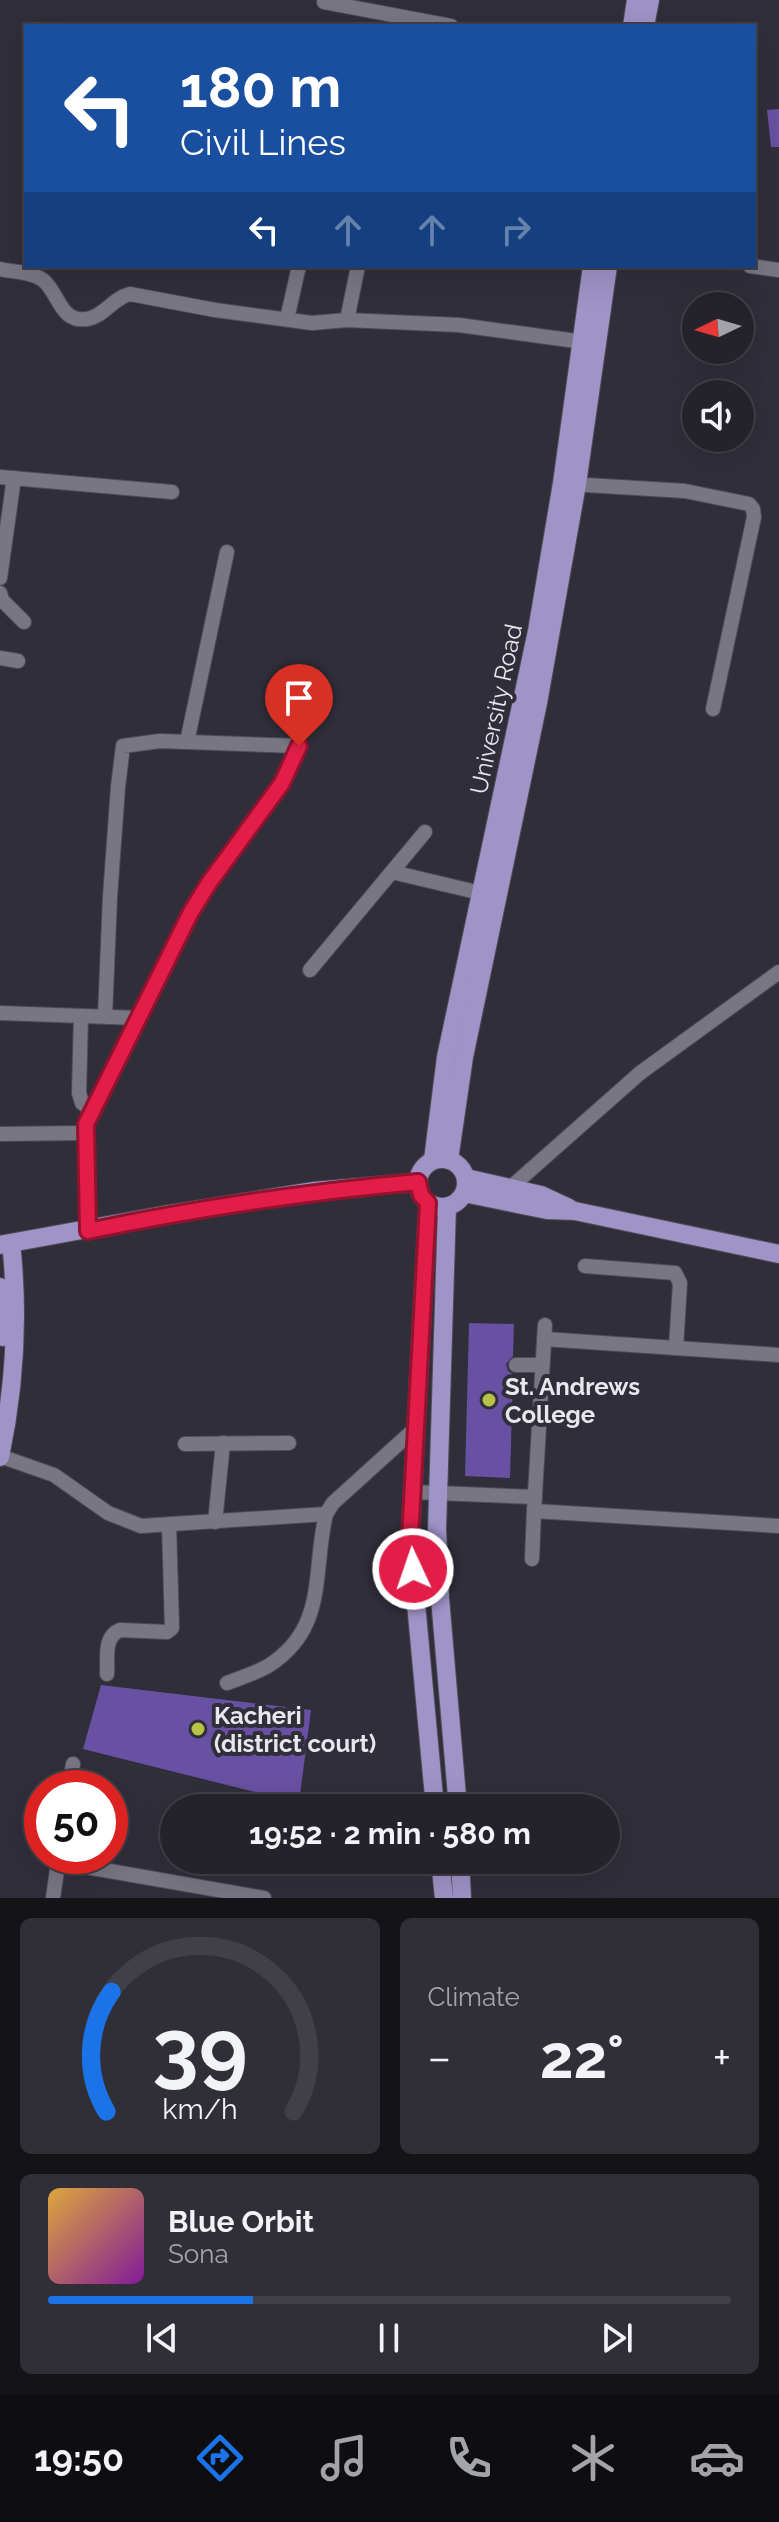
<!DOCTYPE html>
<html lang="en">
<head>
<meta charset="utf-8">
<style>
	:root { --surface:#24222b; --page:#302f37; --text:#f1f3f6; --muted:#a3a4a9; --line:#413f47; --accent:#1a73e8 }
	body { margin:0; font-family:Raleway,sans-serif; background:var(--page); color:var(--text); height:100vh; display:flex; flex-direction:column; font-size:30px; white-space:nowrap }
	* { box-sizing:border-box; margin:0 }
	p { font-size:26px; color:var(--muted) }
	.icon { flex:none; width:44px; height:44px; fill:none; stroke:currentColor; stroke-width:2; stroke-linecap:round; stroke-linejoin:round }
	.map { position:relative; height:1898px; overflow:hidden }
	.side { display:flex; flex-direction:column; gap:20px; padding:20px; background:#141318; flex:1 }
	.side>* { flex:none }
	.banner { position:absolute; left:24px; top:24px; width:732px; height:244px; border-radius:0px; box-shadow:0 8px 32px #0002,0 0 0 2px var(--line); background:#1a4fa0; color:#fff; overflow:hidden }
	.needle { width:52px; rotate:265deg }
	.controls { position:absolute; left:682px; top:292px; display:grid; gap:16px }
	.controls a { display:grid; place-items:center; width:72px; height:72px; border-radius:50%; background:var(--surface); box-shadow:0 8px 32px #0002,0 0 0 2px var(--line); font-size:40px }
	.speed { position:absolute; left:24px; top:1770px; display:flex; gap:16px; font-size:40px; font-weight:700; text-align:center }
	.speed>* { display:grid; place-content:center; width:104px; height:104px; border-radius:50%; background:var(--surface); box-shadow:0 8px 32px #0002,0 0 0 2px var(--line); line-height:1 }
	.speed .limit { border:12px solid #d22; background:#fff; color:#111 }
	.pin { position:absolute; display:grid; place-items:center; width:68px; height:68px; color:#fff; margin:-82px -34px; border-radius:50% 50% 50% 0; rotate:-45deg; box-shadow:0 0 8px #0007 }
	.pin .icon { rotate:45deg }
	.me { position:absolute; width:88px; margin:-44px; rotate:357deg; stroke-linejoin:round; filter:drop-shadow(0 0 6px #0008) }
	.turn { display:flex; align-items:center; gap:28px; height:168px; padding:0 24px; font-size:36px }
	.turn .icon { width:104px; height:104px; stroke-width:2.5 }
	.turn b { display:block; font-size:56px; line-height:68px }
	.lanes { display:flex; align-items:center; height:76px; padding:0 24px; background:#0003; justify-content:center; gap:40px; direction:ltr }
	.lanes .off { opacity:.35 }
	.big { font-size:60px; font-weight:700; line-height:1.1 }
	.side .tile { flex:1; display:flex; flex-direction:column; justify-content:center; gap:12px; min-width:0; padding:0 28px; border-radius:12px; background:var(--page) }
	.side .dial { align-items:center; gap:0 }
	.dial svg { height:208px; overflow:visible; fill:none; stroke:var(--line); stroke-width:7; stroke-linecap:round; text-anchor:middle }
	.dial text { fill:var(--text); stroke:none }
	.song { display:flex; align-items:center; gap:24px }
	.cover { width:96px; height:96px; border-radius:12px; background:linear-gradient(135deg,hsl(40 70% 55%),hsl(290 70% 35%)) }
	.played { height:8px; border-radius:4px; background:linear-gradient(90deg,var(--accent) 30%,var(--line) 30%) }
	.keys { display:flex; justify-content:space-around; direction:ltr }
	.heat { display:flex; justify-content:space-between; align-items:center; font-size:44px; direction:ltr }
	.side .tiles { flex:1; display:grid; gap:20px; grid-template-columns:1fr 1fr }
	.tile:last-child { grid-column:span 2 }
	.trip { position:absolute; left:160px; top:1794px; width:460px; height:80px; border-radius:40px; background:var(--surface); box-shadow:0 8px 32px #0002,0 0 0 2px var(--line); font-weight:700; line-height:80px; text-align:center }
	.menu { display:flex; height:128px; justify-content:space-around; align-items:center; background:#0e0e11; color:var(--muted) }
	.menu .icon { width:56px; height:56px }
	.menu .on { color:var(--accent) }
	.menu b { font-size:36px; color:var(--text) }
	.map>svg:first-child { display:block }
</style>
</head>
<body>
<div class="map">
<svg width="779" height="1898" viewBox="0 0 779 1898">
	<rect width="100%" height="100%" fill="#302e39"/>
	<g fill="#6851a2">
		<path d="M 779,109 L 779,147 L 771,147 L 767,110 Z"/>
		<path d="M 469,1323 L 514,1324 L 513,1356 L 506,1364 L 508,1371 L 513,1374 L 510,1478 L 465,1476 Z"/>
		<path d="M 101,1685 L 311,1710 L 299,1803 L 83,1749 Z"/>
	</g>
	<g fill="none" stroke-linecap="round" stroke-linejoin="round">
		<g stroke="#4e4c56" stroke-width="16">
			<g id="minor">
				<path d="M 324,2 L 451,26"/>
				<path d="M 750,266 L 779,270"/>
				<path d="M 0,269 C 13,272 32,272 43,280 C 59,293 60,323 87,319 C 103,317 113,298 130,294 L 215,310 L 312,323 L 347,320 L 459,325 L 591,343"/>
				<path d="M 287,319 L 299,266"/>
				<path d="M 347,320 L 358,266"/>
				<path d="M 0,477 L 172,492"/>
				<path d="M 570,484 L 685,491 L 749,504 L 753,509 L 754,517 L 713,709"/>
				<path d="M 0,578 L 14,478"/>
				<path d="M 0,593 L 2,600 L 24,622"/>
				<path d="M 0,658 L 18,661"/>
				<path d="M 187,742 L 227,552"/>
				<path d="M 392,872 L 489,895"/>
				<path d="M 310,970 L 425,832"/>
				<path d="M 0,1013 L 138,1018"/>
				<path d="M 81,1016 L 79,1093 L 82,1103 L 93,1111"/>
				<path d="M 0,1134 L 85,1133"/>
				<path d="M 510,1188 L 640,1073 L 779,972"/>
				<path d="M 88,1231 L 86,1124 L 191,912 L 209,883 L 282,783 L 299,746 L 160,741 L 123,746 L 118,787 L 110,897 L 105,1016"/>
				<path d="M 585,1266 L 675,1273 L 680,1283 L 676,1348"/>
				<path d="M 545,1325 L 534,1511 L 779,1526"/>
				<path d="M 544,1339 L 779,1355"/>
				<path d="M 516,1365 L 542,1365"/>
				<path d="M 185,1444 L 289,1443"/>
				<path d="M 0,1456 L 54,1475 L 108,1513 L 141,1526 L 326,1514"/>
				<path d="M 413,1492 L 535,1497"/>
				<path d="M 215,1522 L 223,1443"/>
				<path d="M 532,1559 L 534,1511"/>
				<path d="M 107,1674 C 108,1658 103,1637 120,1630 L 167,1632 L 172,1628 L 169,1525"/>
				<path d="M 227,1683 C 240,1678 256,1673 268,1666 C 328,1628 312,1573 326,1514 L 333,1503 L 417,1427"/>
				<path d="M 69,1788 L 73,1764"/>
				<path d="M 58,1862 L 264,1898"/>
				<path d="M 53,1898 L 59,1856"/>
			</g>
		</g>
		<g stroke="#4e4c56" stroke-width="20">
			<g id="major">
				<path d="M 632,26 L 636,0"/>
				<path d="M 645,26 L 650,0"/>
				<circle cx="442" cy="1183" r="24"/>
				<path d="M 433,1160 L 446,1057 L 537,631 L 562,483 L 592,266"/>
				<path d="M 449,1160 L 464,1057 L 538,703 L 577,484 L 608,266"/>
				<path d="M 466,1178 L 541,1195 L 569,1208"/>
				<path d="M 464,1193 L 547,1210 L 575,1211 L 779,1254"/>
				<path d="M 428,1203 L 410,1539 L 435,1808"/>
				<path d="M 447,1207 L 437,1529 L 440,1598 L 458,1808"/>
				<path d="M 0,1245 L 164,1215 L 314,1191 L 418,1182"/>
				<path d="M 0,1287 L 3,1337"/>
				<path d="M 0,1457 C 15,1386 19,1315 11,1243"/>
				<path d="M 440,1860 L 444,1898"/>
				<path d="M 460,1860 L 462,1898"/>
			</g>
		</g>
		<use href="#minor" stroke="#787683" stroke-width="14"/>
		<use href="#major" stroke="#9f93c7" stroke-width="18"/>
	</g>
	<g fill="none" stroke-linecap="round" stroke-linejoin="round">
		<g stroke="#92132f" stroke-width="20">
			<path id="route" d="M 299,746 L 282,783 L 209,883 L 191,912 L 86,1124 L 88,1231 C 198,1208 307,1192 418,1182 L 421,1195 L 428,1203 L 410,1539 L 413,1569"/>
		</g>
		<use href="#route" stroke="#e11d48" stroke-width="14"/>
	</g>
	<g fill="#b8c147" stroke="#302e39" stroke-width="3">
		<circle cx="489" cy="1400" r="8"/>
		<circle cx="198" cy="1729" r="8"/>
	</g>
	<g text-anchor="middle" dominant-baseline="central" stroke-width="8" stroke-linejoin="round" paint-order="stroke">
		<g font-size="24" fill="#e8e6ee" stroke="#302e39">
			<text transform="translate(496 709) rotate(-78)">University Road</text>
		</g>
		<g font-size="24" font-weight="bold" fill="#e8e6ee" stroke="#302e39" text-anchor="start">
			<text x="505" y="1386">St. Andrews<tspan x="505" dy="28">College</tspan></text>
			<text x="214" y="1715">Kacheri<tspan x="214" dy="28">(district court)</tspan></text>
		</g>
	</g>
</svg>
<div class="controls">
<a><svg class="needle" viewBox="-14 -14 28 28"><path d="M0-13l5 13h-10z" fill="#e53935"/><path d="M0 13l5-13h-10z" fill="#a3a4a9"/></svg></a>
<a><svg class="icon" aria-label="sound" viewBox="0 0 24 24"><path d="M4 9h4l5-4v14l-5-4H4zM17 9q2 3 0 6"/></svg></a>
</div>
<div class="speed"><div class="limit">50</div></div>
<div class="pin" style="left:299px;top:746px;background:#d93025"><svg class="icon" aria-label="arrive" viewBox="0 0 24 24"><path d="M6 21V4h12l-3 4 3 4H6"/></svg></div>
<svg class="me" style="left:413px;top:1569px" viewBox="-20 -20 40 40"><circle r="17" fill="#e11d48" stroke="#fff" stroke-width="3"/><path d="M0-11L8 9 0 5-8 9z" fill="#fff"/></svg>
<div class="trip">19:52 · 2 min · 580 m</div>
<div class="banner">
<div class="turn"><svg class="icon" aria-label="left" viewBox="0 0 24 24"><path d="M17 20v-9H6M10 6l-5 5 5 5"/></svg><div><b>180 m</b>Civil Lines</div></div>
<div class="lanes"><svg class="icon" aria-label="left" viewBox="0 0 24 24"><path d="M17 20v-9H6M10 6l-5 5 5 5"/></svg><svg class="icon off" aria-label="ahead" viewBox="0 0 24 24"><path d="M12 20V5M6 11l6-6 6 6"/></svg><svg class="icon off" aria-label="ahead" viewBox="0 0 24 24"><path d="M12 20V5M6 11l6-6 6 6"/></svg><svg class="icon off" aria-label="right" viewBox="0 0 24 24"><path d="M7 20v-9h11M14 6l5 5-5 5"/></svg></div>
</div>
</div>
<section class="side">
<div class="tiles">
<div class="tile dial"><svg viewBox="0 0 100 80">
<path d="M14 69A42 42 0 1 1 86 69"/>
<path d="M14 69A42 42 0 0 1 16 23" stroke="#1a73e8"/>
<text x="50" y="56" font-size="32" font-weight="700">39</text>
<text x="50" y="72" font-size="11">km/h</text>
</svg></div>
<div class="tile"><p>Climate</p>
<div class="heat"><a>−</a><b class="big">22°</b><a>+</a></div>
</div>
<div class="tile">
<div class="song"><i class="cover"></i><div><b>Blue Orbit</b><p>Sona</p></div></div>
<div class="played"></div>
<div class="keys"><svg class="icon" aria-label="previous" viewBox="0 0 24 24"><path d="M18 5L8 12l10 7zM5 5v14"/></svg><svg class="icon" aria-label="pause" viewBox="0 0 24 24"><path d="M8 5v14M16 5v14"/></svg><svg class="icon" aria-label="next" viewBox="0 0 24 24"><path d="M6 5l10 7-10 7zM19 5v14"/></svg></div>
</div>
</div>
</section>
<nav class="menu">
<b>19:50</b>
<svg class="icon on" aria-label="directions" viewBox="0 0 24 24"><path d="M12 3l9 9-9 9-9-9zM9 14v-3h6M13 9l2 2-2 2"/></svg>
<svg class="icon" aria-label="music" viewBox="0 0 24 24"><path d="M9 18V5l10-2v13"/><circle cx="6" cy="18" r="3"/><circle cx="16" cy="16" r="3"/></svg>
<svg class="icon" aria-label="phone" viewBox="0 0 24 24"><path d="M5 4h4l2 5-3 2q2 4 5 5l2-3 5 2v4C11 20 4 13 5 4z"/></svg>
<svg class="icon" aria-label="climate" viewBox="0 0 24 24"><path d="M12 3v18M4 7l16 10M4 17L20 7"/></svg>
<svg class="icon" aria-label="car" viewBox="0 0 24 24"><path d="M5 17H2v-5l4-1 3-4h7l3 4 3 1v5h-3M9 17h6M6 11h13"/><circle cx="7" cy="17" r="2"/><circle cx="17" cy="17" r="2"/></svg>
</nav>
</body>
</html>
